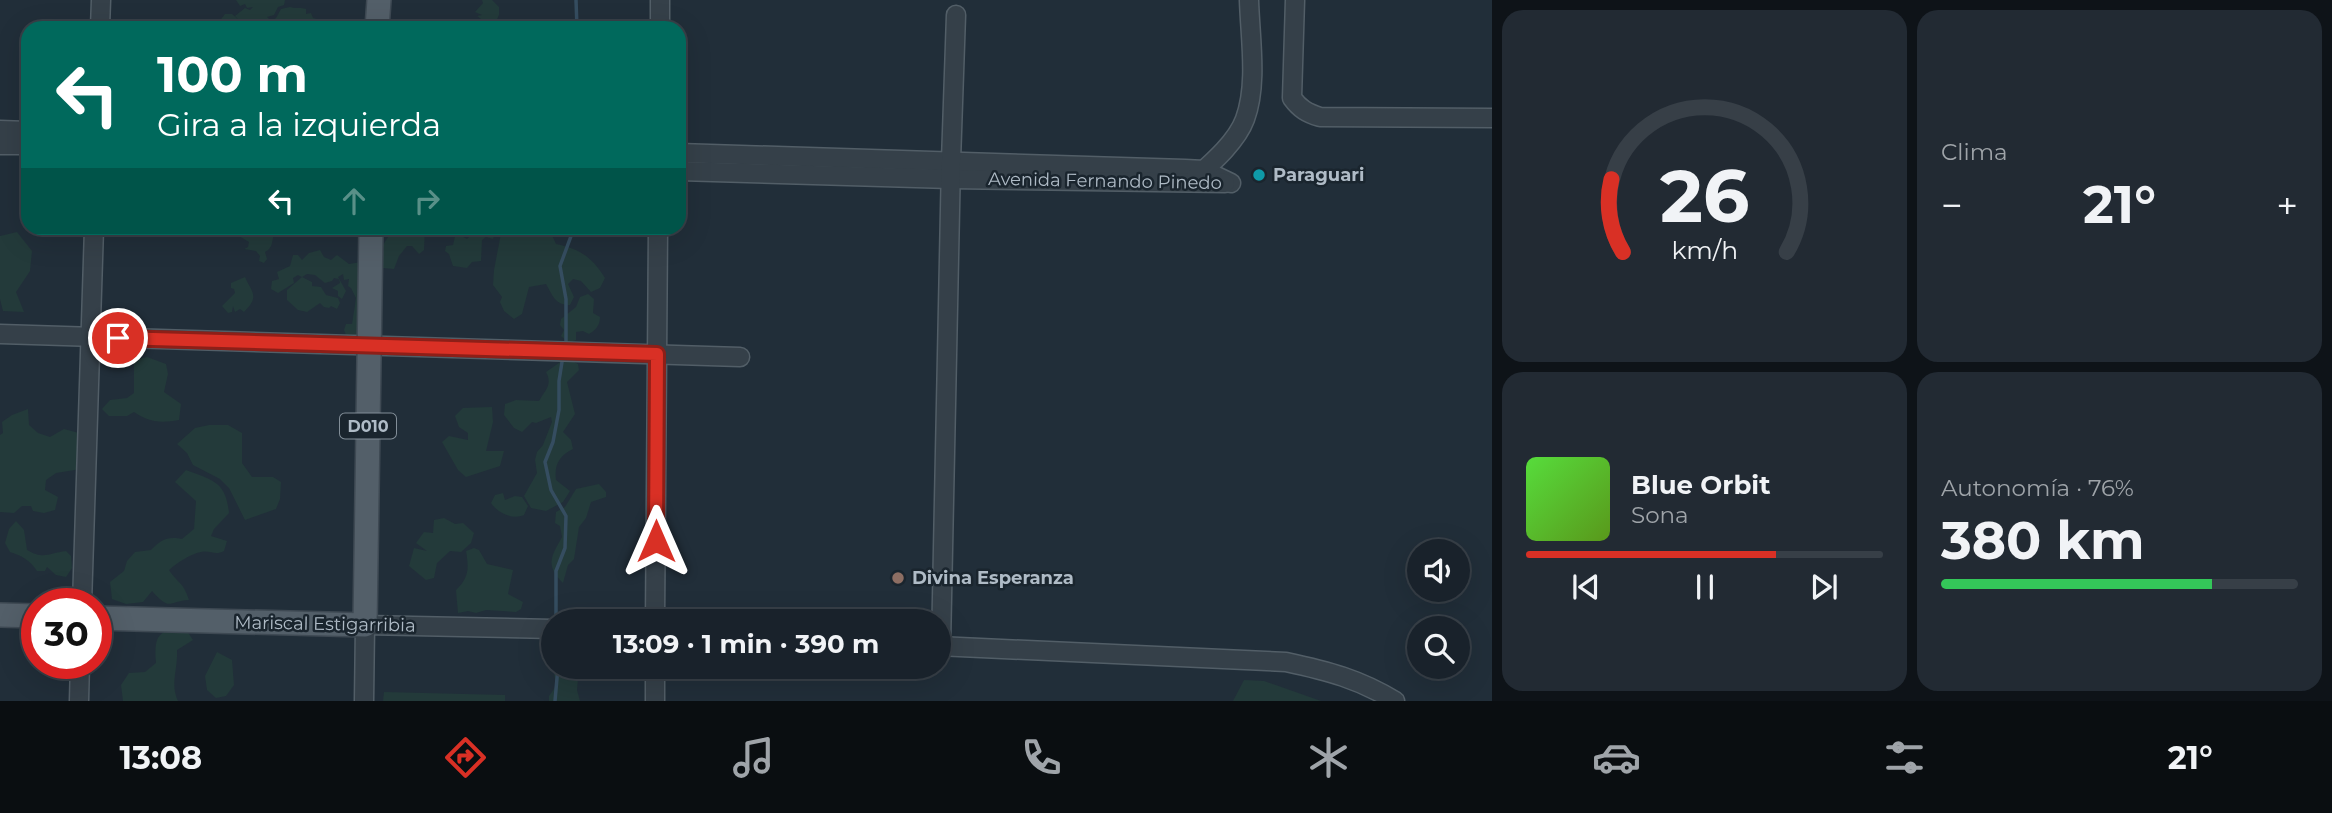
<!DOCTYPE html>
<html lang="es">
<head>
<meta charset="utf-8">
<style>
	:root { --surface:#19222b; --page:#222a33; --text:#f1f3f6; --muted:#9fa4a9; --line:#373f47; --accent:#d93025 }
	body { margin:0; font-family:Montserrat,sans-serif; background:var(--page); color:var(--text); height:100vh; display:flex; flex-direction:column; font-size:26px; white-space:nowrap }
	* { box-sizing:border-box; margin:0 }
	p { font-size:23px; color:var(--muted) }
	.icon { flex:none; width:38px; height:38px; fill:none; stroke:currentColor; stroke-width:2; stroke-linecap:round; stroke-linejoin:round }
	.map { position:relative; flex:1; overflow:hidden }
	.details { display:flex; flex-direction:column; gap:10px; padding:10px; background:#0e1318; width:840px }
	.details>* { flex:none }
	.banner { position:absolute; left:21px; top:21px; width:665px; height:214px; border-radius:21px; box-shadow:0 7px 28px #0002,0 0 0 2px var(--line); background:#00695c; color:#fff; overflow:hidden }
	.tools { position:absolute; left:1407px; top:539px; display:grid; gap:14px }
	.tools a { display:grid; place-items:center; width:63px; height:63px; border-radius:50%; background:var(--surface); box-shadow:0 7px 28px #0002,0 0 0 2px var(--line); font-size:35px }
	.speed { position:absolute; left:21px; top:588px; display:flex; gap:14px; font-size:35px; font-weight:700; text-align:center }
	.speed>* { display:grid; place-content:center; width:91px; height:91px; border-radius:50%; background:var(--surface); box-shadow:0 7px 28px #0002,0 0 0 2px var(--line); line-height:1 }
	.speed .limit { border:10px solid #d22; background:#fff; color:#111 }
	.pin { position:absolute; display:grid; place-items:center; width:60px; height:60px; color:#fff; margin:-30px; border:4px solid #fff; border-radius:50%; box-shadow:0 2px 7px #0007 }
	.me { position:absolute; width:77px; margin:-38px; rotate:0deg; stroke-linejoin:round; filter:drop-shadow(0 0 5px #0008) }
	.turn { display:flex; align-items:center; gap:24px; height:147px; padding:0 21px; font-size:32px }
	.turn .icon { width:91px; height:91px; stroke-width:2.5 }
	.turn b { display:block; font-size:49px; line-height:60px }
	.lanes { display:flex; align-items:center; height:66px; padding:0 21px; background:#0003; justify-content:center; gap:35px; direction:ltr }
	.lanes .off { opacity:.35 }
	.big { font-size:52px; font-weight:700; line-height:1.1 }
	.details .widget { flex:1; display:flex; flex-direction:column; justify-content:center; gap:10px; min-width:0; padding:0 24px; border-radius:21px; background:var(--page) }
	.details .dial { align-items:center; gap:0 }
	.dial svg { height:182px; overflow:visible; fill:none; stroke:var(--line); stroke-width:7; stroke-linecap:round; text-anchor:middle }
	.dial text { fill:var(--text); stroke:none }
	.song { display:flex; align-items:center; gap:21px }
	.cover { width:84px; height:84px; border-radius:10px; background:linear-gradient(135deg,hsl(110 70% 55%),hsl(90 70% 35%)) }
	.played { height:7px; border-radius:4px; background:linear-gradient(90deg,var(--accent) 70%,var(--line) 70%) }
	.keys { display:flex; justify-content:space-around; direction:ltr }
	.heat { display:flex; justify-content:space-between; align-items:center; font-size:38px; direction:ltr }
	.charge { height:10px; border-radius:5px; background:linear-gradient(90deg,#34c759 76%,var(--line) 0) }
	.details .tiles { flex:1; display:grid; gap:10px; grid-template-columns:repeat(2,1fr) }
	.trip { position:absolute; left:541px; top:609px; width:410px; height:70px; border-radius:35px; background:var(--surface); box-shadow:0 7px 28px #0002,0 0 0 2px var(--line); font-weight:700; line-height:70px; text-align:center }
	.menu { display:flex; height:112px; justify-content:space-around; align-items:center; background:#0a0e11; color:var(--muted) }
	.menu .icon { width:49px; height:49px }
	.menu .on { color:var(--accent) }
	.menu b { font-size:32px; color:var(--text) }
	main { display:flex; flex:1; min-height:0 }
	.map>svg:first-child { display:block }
</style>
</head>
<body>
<main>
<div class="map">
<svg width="1492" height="701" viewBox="0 0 1492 701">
	<rect width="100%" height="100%" fill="#212e39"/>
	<g fill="#233a3a">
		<path d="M 236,0 L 285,0 L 284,5 L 278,7 L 274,15 L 267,17 L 271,21 L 276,18 L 281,9 L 290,7 C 296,9 301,7 306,9 L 306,14 L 311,13 L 313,18 L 321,20 L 324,27 L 271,28 L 270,23 L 269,28 L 213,28 L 212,23 L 218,23 L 225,14 L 232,14 L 239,20 L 235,16 L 245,8 L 250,10 L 253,7 L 247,8 L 245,4 L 240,6 Z"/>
		<path d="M 482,0 L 492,0 L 499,7 L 499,15 L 493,28 L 478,28 L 481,19 L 477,16 L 482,15 L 475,12 L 483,3 Z"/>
		<path d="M 241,228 L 276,228 L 271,229 L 275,232 C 271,240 274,248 265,252 L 267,259 L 264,263 L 259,261 L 260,256 L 256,251 L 244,249 L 248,247 L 249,242 L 239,236 Z"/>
		<path d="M 385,228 L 425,228 L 424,250 L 419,254 L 412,246 L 407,246 L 399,256 L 394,269 L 383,268 L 380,264 L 381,252 L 384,250 L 383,245 L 388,237 Z"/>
		<path d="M 457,228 L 462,228 L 460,235 L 467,239 L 470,236 L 468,228 L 496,228 L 496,231 L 491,230 L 495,234 L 493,239 L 486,237 L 482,240 L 481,261 L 472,262 L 467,268 L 453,266 L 449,254 L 445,251 L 446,246 L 453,245 Z"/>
		<path d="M 502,228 L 552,228 L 552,235 L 556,244 C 580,249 592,257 605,278 L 600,288 L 591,292 L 581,281 L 573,279 L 568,284 L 574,297 L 570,305 C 555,305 553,296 546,284 L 529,287 L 522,314 L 514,319 L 504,311 L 500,302 L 502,297 L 493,285 L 494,270 Z"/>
		<path d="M 17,232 L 32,251 L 30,271 L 16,292 L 24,312 L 3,311 L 0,299 L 0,236 Z"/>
		<path d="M 320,250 L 324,257 L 331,260 L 337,255 L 349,264 L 361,262 L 363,338 L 347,338 L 344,330 L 346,324 L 352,324 L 356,298 L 351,288 L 348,286 L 349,279 L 344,280 L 343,274 L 338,277 L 346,291 L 342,299 L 338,296 L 338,291 L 332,288 L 340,283 L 339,279 L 334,278 L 332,281 L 325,283 L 315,275 L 307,274 L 302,277 L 312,282 L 312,286 L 321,287 L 326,295 L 338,298 L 340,303 L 337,309 L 331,306 L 329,308 L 324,307 L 320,303 L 307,312 L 298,310 L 287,300 L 287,290 L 302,277 L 298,275 L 293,278 L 294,283 L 278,293 L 271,289 L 272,281 L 279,279 L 277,272 L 290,266 L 293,255 L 298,255 L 302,260 L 309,253 Z"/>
		<path d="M 245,277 C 252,293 260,296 244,312 L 240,309 L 235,312 L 233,306 L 232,312 L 228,313 L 222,306 L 235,293 L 234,289 L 231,288 L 231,283 Z"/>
		<path d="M 588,294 L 594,299 L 593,313 L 600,317 C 600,325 596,330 589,334 L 583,331 L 576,332 L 576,340 L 569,343 L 561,336 L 564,330 L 560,325 L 561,319 L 576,307 L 580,297 Z"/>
		<path d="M 147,357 L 166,364 L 168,374 L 164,392 L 181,404 L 179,420 C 162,423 150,423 134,412 L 127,416 L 109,416 L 102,409 L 110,400 L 127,398 L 134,393 L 134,360 Z"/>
		<path d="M 566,358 L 578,364 L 579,370 L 567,382 L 575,414 L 563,432 L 571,440 L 573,449 C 559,456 554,465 556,480 L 570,491 L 563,502 L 546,511 L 531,508 L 524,496 L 537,473 L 535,460 L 537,452 L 543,445 L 552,422 L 551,417 L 536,423 L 532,422 L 522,432 L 514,428 L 504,415 L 505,404 L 516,400 L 539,401 C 545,390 553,385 546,372 Z"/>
		<path d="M 492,407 L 493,422 L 486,451 L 504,451 L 500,466 L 466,477 L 458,470 L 442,442 L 449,436 L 468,440 L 468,433 L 459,427 L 455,416 L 463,408 Z"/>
		<path d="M 28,409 L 29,425 L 38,433 L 50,437 L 64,429 L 79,433 L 81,469 L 56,473 L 46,480 L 45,490 L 58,497 L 55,510 L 44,513 L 33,511 L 31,506 L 22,506 L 14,513 L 0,512 L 0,435 L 3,433 L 2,422 L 12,415 Z"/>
		<path d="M 209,425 L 228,425 L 242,433 L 242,463 L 252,477 L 273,477 L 281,482 L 280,499 L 276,509 L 245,520 L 229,488 L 220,479 L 193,465 L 187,453 L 177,444 L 195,428 Z"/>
		<path d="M 186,470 C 212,480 226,481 229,513 L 214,529 L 211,536 L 227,541 L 224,551 C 215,556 211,550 201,552 C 190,554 177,563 169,570 C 178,584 183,581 189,600 C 168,601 171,612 152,591 L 143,602 L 126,604 L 112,599 L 110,582 L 124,571 L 127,561 L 135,552 L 151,550 C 161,540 167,536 182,539 L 194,529 L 196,501 L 175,482 Z"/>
		<path d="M 599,484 L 606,492 L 606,497 L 591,502 L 586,518 L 579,527 L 574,559 L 568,565 L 563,583 C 545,565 551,557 562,537 L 560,526 L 555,523 L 556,512 L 565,507 L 576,489 Z"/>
		<path d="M 503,493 L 505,500 L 515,496 L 522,497 L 528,506 L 524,515 C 512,520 498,513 491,503 L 495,495 Z"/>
		<path d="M 444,518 L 455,524 L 463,523 L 474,533 L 471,543 L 461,552 L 450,551 L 437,563 L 434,578 L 426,580 L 409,566 L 414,548 L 427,551 L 416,543 L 424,532 L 433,533 L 434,520 Z"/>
		<path d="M 16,521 L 24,530 L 27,550 C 44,560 49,553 66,551 L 71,556 L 72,568 L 66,577 L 56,575 L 47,567 L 45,571 L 37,571 C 30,560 22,556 10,552 L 5,543 L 9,529 Z"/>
		<path d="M 474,548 L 479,550 L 487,564 L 513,570 L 508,594 L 523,602 L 521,609 L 516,612 L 486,610 L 476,613 L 468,611 L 458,613 L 456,590 C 469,577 469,569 466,551 Z"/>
		<path d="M 183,625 L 193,640 L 177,650 C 178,670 170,683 178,701 L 123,701 L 121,685 L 129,673 L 145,672 L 156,663 C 154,636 157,632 183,625 Z"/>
		<path d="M 217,652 L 232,660 L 234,685 L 226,696 L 216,698 L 207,690 L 205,676 Z"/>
		<path d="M 553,667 L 579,667 L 577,690 L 580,701 L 549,701 L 549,696 L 556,686 Z"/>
		<path d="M 1244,680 L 1264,681 L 1321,701 L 1233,701 Z"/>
		<path d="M 384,692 L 505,695 L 505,701 L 383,701 Z"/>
	</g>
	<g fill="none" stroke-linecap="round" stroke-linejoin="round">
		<g stroke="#354d60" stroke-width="3.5">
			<path d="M 576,0 L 577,28"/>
			<path d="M 566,341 L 566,299 L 560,266 L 574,228"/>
			<path d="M 556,618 L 556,571 L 565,548 L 566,516 L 551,490 L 545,462 L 553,442 L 559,410 L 559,381 L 562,362"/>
			<path d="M 555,701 L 558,667"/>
		</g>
		<g stroke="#525e67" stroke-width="21">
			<g id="minor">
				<path d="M 1295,0 L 1292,98 C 1300,109 1307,113 1320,117 L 1492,118"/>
				<path d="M 100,28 L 101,0"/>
				<path d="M 660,28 L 660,0"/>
				<path d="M 0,130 L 28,131"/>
				<path d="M 0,145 L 28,145"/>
				<path d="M 679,153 L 1185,169 L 1204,170 L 1231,183"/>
				<path d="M 679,171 L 950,179 L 1225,183"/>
				<path d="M 1196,177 C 1213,162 1237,141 1245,119 C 1258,84 1250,37 1249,0"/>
				<path d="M 0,334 L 740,357"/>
				<path d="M 82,604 L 94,228"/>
				<path d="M 655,621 L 658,228"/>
				<path d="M 938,646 L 1286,662 C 1328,671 1359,679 1395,701"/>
				<path d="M 941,646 L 951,161 L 956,15"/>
				<path d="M 79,701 L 80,663"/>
				<path d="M 364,701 L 365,625 L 553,629"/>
				<path d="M 655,701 L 655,667"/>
			</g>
		</g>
		<g stroke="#3e4953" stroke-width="26">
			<g id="major">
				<path d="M 377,28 L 379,0"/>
				<path d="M 0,615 L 37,616"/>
				<path d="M 96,618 L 365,625 L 371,228"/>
			</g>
		</g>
		<use href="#minor" stroke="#354049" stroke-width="18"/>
		<use href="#major" stroke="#535f69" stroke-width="23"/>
	</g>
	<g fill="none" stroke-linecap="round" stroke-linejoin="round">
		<g stroke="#8d1f18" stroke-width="18">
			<path id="route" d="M 118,338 L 657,354 L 656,541"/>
		</g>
		<use href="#route" stroke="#d93025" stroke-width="12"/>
	</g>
	<circle fill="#0f9aa8" stroke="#1a252e" stroke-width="2.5" cx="1259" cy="175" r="7"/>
	<circle fill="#8d6e63" stroke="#1a252e" stroke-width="2.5" cx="898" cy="578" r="7"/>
	<g text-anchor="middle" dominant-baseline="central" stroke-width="5" stroke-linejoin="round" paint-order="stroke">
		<rect fill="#1a252e" stroke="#828e98" stroke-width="2" x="340" y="413.5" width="56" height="25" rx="5"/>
		<g font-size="16" font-weight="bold" fill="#afbbc6">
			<text x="368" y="426">D010</text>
		</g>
		<g font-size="18" font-weight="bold" fill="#afbbc6" stroke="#1a252e" text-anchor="start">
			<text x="1273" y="175">Paraguari</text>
			<text x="912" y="578">Divina Esperanza</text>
		</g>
		<g font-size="18" fill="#afbbc6" stroke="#1a252e">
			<text transform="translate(1105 181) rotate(1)">Avenida Fernando Pinedo</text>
			<text transform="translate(325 624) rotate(1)">Mariscal Estigarribia</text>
		</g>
	</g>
</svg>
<div class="tools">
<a><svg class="icon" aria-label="sound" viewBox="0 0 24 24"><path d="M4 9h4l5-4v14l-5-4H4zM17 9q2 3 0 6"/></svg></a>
<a><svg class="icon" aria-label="search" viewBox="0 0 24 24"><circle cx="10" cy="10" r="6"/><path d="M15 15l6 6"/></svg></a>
</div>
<div class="speed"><div class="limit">30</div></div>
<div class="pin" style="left:118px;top:338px;background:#d93025"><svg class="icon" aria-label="arrive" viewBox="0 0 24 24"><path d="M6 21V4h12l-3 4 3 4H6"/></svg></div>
<svg class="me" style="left:656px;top:541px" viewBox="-20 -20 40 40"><path d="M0-17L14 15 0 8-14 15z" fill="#d93025" stroke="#fff" stroke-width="4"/></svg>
<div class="trip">13:09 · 1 min · 390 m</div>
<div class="banner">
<div class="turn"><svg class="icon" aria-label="left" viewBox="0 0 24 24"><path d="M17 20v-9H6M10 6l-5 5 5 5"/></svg><div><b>100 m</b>Gira a la izquierda</div></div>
<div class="lanes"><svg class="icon" aria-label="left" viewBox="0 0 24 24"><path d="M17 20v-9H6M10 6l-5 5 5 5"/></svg><svg class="icon off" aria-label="ahead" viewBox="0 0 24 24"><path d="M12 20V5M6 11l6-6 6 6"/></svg><svg class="icon off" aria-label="right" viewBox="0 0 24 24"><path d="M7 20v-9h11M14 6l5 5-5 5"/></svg></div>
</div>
</div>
<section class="details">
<div class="tiles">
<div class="widget dial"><svg viewBox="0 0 100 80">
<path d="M14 69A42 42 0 1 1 86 69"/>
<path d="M14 69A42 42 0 0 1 9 37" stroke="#d93025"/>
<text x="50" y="56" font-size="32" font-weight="700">26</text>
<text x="50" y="72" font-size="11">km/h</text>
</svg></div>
<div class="widget"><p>Clima</p>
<div class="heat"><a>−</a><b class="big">21°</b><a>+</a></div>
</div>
<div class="widget">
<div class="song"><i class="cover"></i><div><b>Blue Orbit</b><p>Sona</p></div></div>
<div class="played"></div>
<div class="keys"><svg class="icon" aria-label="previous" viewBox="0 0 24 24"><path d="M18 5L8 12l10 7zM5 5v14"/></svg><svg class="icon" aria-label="pause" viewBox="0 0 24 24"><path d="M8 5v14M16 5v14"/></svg><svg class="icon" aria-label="next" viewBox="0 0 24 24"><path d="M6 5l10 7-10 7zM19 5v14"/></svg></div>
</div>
<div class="widget"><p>Autonomía · 76%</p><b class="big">380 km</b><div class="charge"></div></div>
</div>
</section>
</main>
<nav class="menu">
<b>13:08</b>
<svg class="icon on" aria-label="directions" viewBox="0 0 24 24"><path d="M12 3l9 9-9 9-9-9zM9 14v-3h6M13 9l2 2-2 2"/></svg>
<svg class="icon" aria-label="music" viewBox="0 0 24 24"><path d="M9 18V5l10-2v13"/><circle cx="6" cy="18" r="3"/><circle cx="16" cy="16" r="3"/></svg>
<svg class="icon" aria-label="phone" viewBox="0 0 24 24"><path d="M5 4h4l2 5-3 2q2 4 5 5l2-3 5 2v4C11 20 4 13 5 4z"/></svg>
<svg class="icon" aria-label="climate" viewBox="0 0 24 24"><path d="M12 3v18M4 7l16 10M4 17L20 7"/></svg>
<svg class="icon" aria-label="car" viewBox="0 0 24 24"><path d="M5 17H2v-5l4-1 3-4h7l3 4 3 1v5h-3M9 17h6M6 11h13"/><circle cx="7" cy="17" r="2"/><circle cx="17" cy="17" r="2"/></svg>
<svg class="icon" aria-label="filters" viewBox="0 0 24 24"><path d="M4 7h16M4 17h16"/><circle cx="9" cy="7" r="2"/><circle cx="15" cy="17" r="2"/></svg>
<b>21°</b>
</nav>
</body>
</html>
